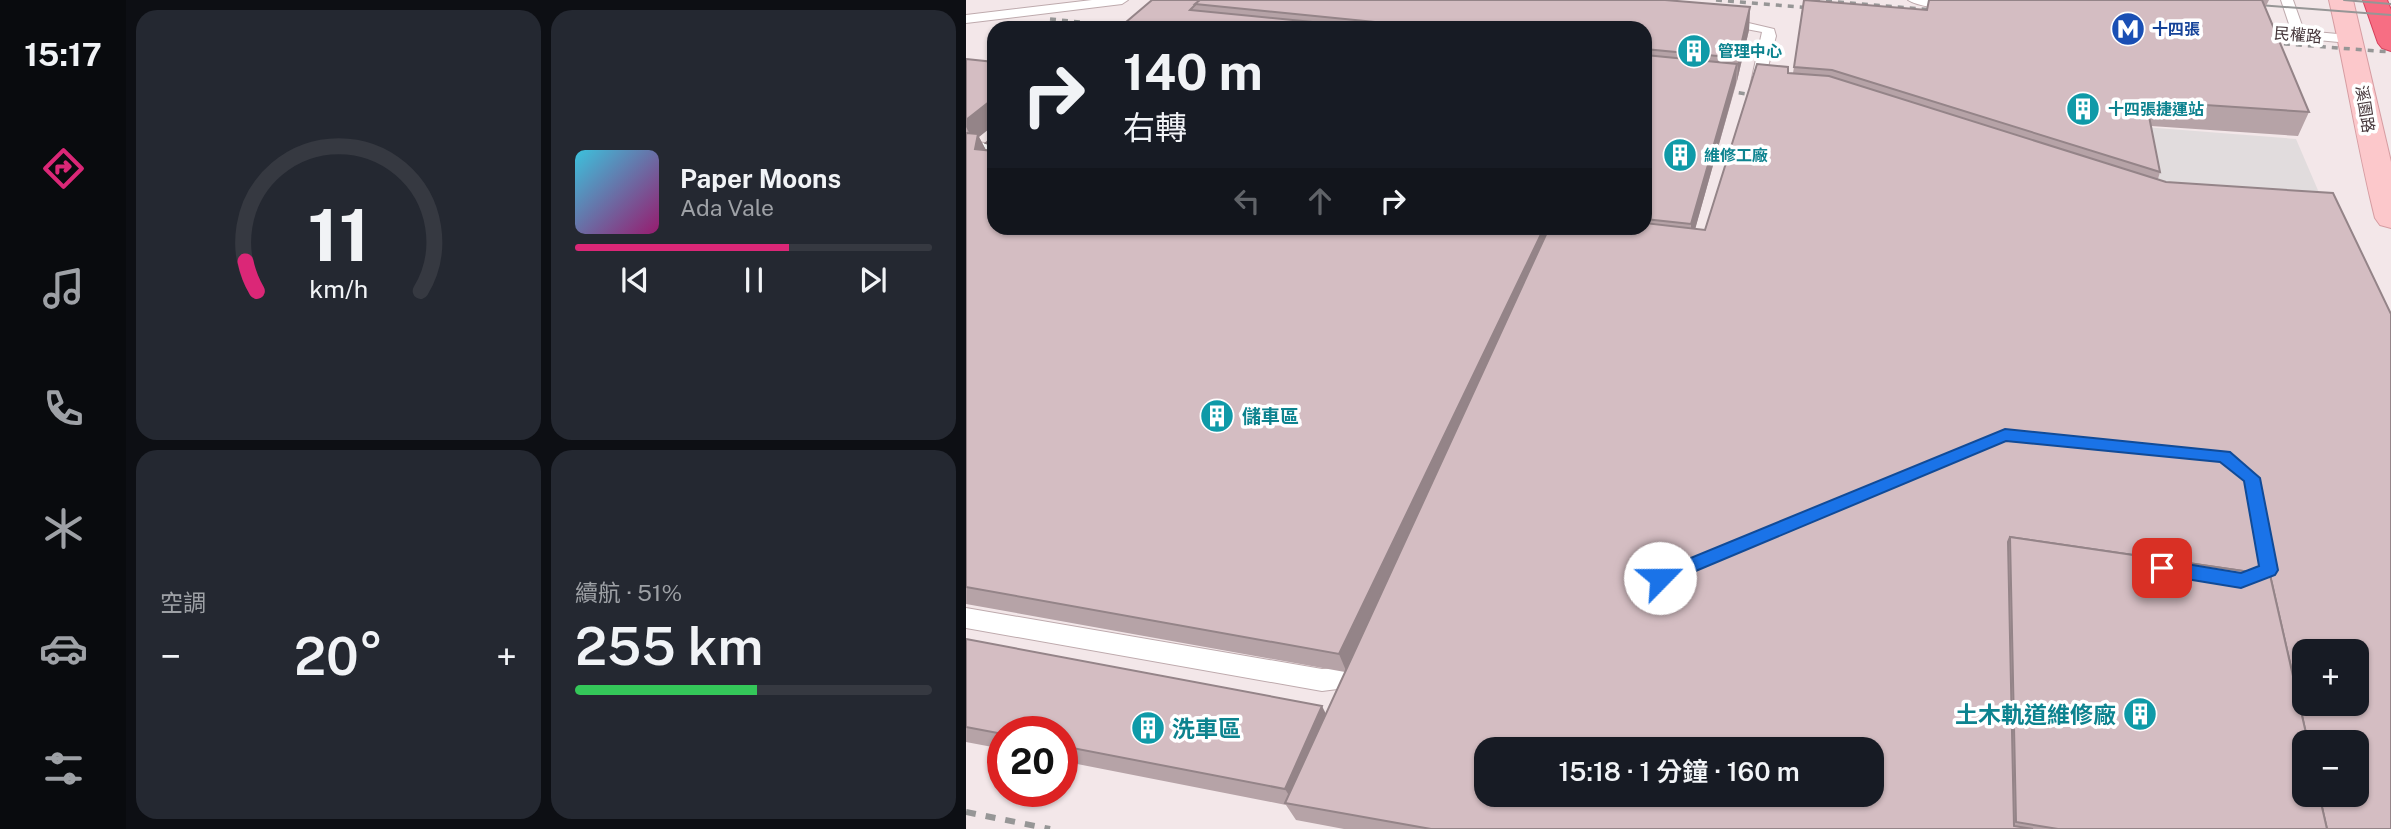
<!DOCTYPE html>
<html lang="zh-TW">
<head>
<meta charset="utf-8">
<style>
	:root { --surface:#171b24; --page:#242831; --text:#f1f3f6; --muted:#9ea1a6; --line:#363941; --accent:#db2777 }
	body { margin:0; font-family:"Public Sans","Noto Sans TC",sans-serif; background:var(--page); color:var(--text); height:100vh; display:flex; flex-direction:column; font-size:26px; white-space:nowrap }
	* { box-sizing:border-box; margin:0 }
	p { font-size:23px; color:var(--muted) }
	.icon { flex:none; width:38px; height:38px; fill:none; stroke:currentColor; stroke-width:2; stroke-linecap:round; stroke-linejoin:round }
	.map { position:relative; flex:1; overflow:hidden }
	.side { display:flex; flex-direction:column; gap:10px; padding:10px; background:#0d0f14; width:840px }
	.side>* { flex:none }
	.top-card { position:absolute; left:21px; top:21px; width:665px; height:214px; border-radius:21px; box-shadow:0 2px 5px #0004; background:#171b24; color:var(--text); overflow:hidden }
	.fabs { position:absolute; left:1326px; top:639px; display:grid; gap:14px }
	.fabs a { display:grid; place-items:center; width:77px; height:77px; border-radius:14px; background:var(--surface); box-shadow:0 2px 5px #0004; font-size:35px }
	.speed { position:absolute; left:21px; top:716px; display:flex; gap:14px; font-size:35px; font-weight:700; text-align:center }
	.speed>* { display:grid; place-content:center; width:91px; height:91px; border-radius:50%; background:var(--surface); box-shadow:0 2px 5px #0004; line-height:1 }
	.speed .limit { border:10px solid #d22; background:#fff; color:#111 }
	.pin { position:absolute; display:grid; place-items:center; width:60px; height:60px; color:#fff; margin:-30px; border-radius:14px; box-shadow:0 4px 10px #0006 }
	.me { position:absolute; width:77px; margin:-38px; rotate:67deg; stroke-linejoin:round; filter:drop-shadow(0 0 5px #0008) }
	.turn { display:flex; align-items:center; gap:24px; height:147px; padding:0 21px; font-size:32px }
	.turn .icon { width:91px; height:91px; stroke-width:2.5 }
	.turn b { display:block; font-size:49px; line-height:60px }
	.lanes { display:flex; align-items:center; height:66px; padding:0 21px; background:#0003; justify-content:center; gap:35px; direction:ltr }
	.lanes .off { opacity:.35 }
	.big { font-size:52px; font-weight:600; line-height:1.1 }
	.side .card { flex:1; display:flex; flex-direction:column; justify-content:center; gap:10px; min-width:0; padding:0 24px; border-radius:21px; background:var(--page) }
	.side .dial { align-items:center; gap:0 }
	.dial svg { height:182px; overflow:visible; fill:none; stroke:var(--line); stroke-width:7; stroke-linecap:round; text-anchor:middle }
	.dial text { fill:var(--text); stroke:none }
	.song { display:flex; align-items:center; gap:21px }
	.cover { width:84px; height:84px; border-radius:10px; background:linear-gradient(135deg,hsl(190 70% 55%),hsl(320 70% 35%)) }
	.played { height:7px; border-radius:4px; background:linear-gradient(90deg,var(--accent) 60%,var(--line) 60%) }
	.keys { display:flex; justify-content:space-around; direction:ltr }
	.heat { display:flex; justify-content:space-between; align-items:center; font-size:38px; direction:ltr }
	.charge { height:10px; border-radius:5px; background:linear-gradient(90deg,#34c759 51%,var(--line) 0) }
	.side .tiles { flex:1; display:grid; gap:10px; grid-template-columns:repeat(2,1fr) }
	.trip { position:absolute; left:508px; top:737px; width:410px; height:70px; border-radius:21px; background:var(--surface); box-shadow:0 2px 5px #0004; font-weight:600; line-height:70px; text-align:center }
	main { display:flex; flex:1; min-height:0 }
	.tab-bar { display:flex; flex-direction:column; width:126px; justify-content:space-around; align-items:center; background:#090b0e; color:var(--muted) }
	.tab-bar .icon { width:49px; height:49px }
	.tab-bar .on { color:var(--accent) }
	.tab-bar b { font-size:32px; color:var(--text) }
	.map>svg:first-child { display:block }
</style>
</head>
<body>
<main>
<nav class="tab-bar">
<b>15:17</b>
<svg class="icon on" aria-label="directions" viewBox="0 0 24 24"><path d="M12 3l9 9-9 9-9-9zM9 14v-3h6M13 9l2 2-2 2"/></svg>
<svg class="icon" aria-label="music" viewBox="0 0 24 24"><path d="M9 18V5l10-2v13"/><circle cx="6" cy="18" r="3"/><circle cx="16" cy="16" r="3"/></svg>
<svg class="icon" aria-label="phone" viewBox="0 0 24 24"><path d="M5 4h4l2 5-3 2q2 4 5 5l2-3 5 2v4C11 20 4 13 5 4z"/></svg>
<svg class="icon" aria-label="climate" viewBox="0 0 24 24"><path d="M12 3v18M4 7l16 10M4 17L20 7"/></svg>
<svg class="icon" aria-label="car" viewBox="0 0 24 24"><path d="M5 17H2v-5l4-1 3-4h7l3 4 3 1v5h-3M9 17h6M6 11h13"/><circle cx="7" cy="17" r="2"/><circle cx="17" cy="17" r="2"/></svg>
<svg class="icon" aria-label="filters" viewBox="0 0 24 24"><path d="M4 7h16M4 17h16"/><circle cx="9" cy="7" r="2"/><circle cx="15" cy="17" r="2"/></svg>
</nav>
<section class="side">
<div class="tiles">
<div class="card dial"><svg viewBox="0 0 100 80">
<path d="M14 69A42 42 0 1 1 86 69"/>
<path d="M14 69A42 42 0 0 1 9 56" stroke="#db2777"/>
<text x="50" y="56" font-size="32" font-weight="700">11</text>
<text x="50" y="72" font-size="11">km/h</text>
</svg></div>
<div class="card">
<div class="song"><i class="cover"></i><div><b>Paper Moons</b><p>Ada Vale</p></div></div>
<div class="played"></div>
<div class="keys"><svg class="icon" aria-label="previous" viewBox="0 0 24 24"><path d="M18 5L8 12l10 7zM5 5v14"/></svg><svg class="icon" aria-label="pause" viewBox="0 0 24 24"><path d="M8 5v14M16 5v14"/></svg><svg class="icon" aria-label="next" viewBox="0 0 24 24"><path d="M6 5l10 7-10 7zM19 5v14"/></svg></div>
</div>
<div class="card"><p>空調</p>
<div class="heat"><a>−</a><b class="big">20°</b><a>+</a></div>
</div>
<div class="card"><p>續航 · 51%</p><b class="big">255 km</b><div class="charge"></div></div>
</div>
</section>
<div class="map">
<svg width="1425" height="829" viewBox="0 0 1425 829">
	<rect width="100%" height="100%" fill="#f3e7e9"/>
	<path fill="#e1dcdd" d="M 1178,127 L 1330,139 L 1360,209 L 1195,195 Z"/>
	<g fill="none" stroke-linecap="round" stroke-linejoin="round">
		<g stroke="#beaaad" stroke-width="2">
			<g id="lane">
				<path d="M 126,0 L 162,0 L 156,4 L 0,23 L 0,15 Z"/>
				<path d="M 942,0 L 985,0 L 994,4 C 984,11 952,7 942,0 Z"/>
				<path d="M 1315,0 L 1327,0 L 1338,31 L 1383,35 L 1389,39 L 1383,43 L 1279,33 L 1277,30 L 1283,26 L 1325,30 Z"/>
				<path d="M 757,17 L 808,29 L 810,36 L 796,90 L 784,87 L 796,32 L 753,24 L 753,18 Z"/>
				<path d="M 0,141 L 28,144 L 28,172 L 20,167 L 18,152 L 0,149 Z"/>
				<path d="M 0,608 L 356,669 L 403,666 L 411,670 L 415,677 L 411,684 L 356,691 L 0,628 Z"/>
			</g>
		</g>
		<g stroke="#d69da2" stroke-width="2">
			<path id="secondary" d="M 1363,0 L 1387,0 L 1425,162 L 1425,228 L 1414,225 L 1409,218 C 1391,146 1380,73 1363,0 Z"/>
		</g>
		<g stroke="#d63e5a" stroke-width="2">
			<path id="highway" d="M 1397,0 L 1421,0 L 1425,10 L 1425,51 L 1416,48 L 1412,43 Z"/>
		</g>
		<use href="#lane" fill="#fff" fill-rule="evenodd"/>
		<use href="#secondary" fill="#fcc8cb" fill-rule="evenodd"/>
		<use href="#highway" fill="#f76e83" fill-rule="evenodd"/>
		<g stroke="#969696" stroke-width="2">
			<path d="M 1378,0 L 1425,4"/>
			<path d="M 1280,4 L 1425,15"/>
		</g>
		<g stroke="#969696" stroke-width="3.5" stroke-dasharray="6 6" stroke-linecap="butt">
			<path d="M 750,0 L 858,9"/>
			<path d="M 848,0 L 980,11"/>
			<path d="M 84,19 L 173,28"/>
			<path d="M 1294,42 L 1425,52"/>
			<path d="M 749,89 L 800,97"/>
		</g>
		<path stroke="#969696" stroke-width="6" stroke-dasharray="10 10" stroke-linecap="butt" d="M 0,812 L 84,829"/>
	</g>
	<path fill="#b6a3a7" d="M 186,0 L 784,7 L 783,30 L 771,81 L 729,229 L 739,230 L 822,73 L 827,73 L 828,67 L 961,10 L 963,0 L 1303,0 L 1299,8 L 1343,112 L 1332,136 L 1185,126 L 1194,172 L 1192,179 L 1425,829 L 378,829 L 330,820 L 320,805 L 96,761 L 96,732 L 37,732 L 37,749 L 0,742 L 0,639 L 360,714 L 379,672 L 0,604 L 0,59 L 13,137 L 20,150 L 23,150 L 20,143 L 28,136 L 28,228 L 679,228 L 679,28 L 153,28 Z"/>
	<g fill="#948488">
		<path d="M 784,7 L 783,30 L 771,81 L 772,58 Z"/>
		<path d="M 771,64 L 770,83 L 725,244 L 725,224 Z"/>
		<path d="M 28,98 L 28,125 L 13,137 L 22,154 L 9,149 L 8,141 L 0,127 L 0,120 Z"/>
		<path d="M 578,228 L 589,228 L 381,673 L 373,654 Z"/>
		<path d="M 356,706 L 365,724 L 329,805 L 319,789 Z"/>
	</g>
	<g fill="#d4bdc2" stroke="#948488" stroke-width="2" fill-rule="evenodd">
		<path d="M 186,0 L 234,0 L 224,10 L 407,28 L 153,28 Z"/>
		<path d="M 234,0 L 699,0 L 784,7 L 772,58 L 679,49 L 679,28 L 469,28 L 229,4 Z"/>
		<path d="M 838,0 L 961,10 L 963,0 L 1296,0 L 1343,112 L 1180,101 L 1194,172 L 866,70 L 828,67 Z"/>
		<path d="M 679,55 L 771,64 L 725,224 L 679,219 Z"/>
		<path d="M 0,59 L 28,62 L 28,98 L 0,120 Z"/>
		<path d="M 791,64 L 822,67 L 822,73 L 863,76 L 1200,182 L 1367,193 L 1425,314 L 1425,829 L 1361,829 L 1353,794 L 1391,794 L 1391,742 L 1342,742 L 1304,575 L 1044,537 L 1042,542 L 1048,826 L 1067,829 L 465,829 L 319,803 L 583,228 L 679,228 L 679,223 L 739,230 ZM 1339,651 L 1391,651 L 1391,704 L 1339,704 ZM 520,749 L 905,749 L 905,794 L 520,794 Z"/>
		<path d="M 0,133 L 12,134 L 9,149 L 28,151 L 28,228 L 578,228 L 373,654 L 0,587 Z"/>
		<path d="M 28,136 L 28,144 L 20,143 Z"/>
		<path d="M 1044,537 L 1304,575 L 1342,742 L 1339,742 L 1339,794 L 1353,794 L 1361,829 L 1092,829 L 1050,822 Z"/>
		<path d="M 0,639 L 356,706 L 319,789 L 96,746 L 96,732 L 37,732 L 37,734 L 0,727 Z"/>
	</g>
	<path fill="#1a73e8" stroke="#114b97" stroke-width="2" d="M 1039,429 L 1264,452 L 1294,478 L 1312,570 L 1309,575 L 1275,588 L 1196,575 L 1187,568 L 1196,560 L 1275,573 L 1293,566 L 1278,481 L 1254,462 L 1040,441 L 701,583 L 694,586 L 685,578 L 688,573 Z"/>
	<defs>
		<g id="metro-disc" transform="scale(1.75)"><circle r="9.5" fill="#1a4fb4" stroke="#fff"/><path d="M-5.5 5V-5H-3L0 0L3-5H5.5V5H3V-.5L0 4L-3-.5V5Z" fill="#fff"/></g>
		<g id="building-disc" transform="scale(1.75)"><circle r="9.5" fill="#0f9aa8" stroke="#fff"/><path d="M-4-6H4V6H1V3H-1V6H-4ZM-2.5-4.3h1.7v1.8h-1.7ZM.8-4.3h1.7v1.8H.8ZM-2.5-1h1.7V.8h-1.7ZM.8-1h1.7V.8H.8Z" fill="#fff"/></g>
	</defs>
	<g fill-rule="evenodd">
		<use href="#metro-disc" x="1162" y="29"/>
		<use href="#building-disc" x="728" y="51"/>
		<use href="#building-disc" x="1117" y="109"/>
		<use href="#building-disc" x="714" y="155"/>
		<use href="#building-disc" x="251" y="416"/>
		<use href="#building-disc" x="1174" y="714"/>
		<use href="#building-disc" x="182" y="728"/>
	</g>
	<g text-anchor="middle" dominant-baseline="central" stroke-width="7" stroke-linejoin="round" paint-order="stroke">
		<g font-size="16" font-weight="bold" fill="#164399" stroke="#fff" text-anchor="start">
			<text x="1186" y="29">十四張</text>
		</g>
		<g font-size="16" fill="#45363a" stroke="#fff">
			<text transform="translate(1332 35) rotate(5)">民權路</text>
			<text transform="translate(1399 109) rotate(81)">溪園路</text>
		</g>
		<g font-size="16" font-weight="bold" fill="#0d838f" stroke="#fff" text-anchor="start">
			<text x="752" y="51">管理中心</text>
			<text x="1142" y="109">十四張捷運站</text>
			<text x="738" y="155">維修工廠</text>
		</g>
		<g font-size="19" font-weight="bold" fill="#0d838f" stroke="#fff" text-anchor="start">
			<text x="276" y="416">儲車區</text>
		</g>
		<g font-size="23" font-weight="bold" fill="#0d838f" stroke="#fff" text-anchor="end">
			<text x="1150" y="714">土木軌道維修廠</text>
			<text x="206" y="728" text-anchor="start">洗車區</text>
		</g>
	</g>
</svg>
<div class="fabs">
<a>+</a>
<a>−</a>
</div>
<div class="speed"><div class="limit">20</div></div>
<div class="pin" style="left:1196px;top:568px;background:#d93025"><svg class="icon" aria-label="arrive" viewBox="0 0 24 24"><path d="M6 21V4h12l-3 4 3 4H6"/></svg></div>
<svg class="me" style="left:694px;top:578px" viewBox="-20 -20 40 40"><circle r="19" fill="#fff"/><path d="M0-13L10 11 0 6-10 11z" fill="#1a73e8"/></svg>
<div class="trip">15:18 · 1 分鐘 · 160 m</div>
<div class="top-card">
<div class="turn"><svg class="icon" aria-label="right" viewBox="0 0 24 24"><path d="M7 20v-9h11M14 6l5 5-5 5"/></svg><div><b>140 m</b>右轉</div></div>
<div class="lanes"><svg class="icon off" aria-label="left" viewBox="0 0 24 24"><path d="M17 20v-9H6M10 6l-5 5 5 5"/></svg><svg class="icon off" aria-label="ahead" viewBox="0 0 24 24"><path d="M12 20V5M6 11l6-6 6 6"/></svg><svg class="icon" aria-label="right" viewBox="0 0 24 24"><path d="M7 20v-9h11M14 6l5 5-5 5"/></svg></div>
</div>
</div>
</main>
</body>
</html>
